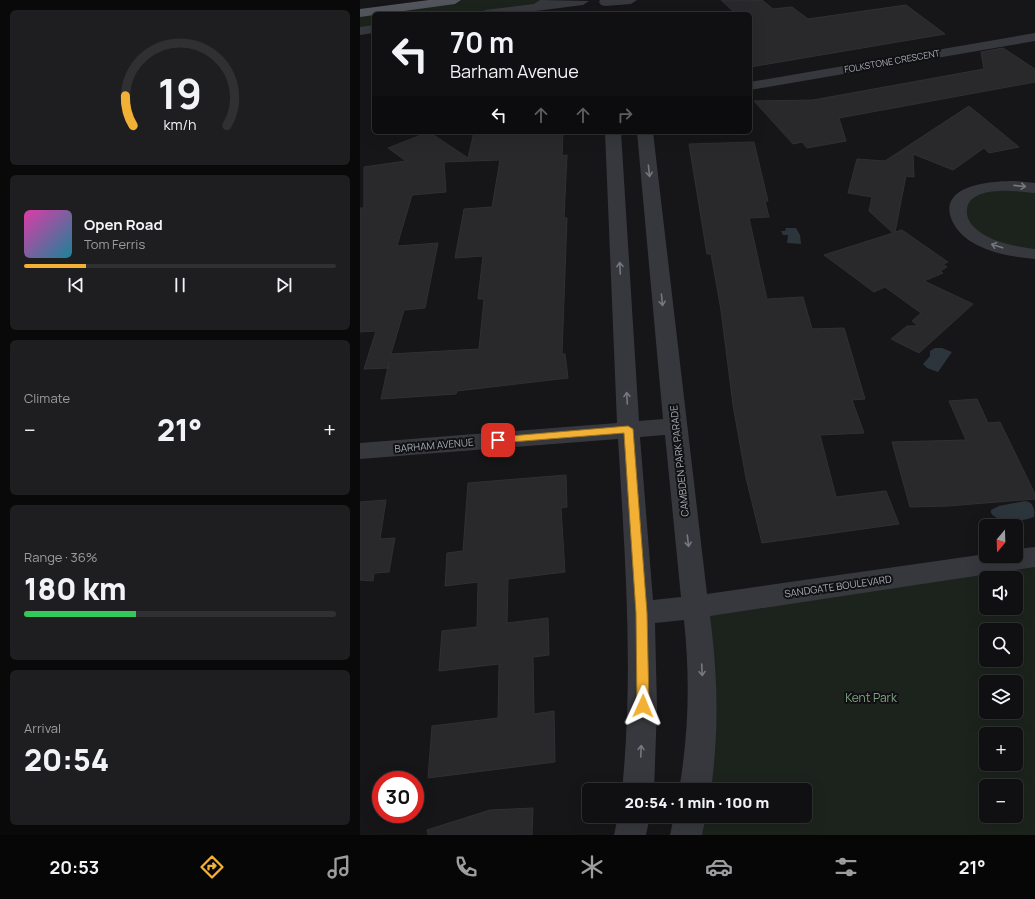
<!DOCTYPE html>
<html lang="en">
<head>
<meta charset="utf-8">
<style>
	:root { --surface:#101012; --page:#1e1e20; --text:#f1f3f6; --muted:#9c9d9f; --line:#303032; --accent:#f2b134 }
	body { margin:0; font-family:Manrope,sans-serif; background:var(--page); color:var(--text); height:100vh; display:flex; flex-direction:column; font-size:15px; white-space:nowrap }
	* { box-sizing:border-box; margin:0 }
	p { font-size:13px; color:var(--muted) }
	.icon { flex:none; width:22px; height:22px; fill:none; stroke:currentColor; stroke-width:2; stroke-linecap:round; stroke-linejoin:round }
	.map { position:relative; flex:1; overflow:hidden }
	.side { display:flex; flex-direction:column; gap:10px; padding:10px; background:#09090a; width:360px }
	.side>* { flex:none }
	.top-card { position:absolute; left:12px; top:12px; width:380px; height:122px; border-radius:6px; box-shadow:0 4px 16px #0002,0 0 0 1px var(--line); background:#101012; color:var(--text); overflow:hidden }
	.needle { width:26px; rotate:199deg }
	.tools { position:absolute; left:619px; top:519px; display:grid; gap:8px }
	.tools a { display:grid; place-items:center; width:44px; height:44px; border-radius:6px; background:var(--surface); box-shadow:0 4px 16px #0002,0 0 0 1px var(--line); font-size:20px }
	.speed { position:absolute; left:12px; top:771px; display:flex; gap:8px; font-size:20px; font-weight:700; text-align:center }
	.speed>* { display:grid; place-content:center; width:52px; height:52px; border-radius:50%; background:var(--surface); box-shadow:0 4px 16px #0002,0 0 0 1px var(--line); line-height:1 }
	.speed .limit { border:6px solid #d22; background:#fff; color:#111 }
	.pin { position:absolute; display:grid; place-items:center; width:34px; height:34px; color:#fff; margin:-17px; border-radius:8px; box-shadow:0 2px 6px #0006 }
	.me { position:absolute; width:44px; margin:-22px; rotate:1deg; stroke-linejoin:round; filter:drop-shadow(0 0 3px #0008) }
	.turn { display:flex; align-items:center; gap:14px; height:84px; padding:0 12px; font-size:18px }
	.turn .icon { width:52px; height:52px; stroke-width:2.5 }
	.turn b { display:block; font-size:28px; line-height:34px }
	.lanes { display:flex; align-items:center; height:38px; padding:0 12px; background:#0003; justify-content:center; gap:20px; direction:ltr }
	.lanes .off { opacity:.35 }
	.big { font-size:30px; font-weight:800; line-height:1.1 }
	.side .card { flex:1; display:flex; flex-direction:column; justify-content:center; gap:6px; min-width:0; padding:0 14px; border-radius:6px; background:var(--page) }
	.side .dial { align-items:center; gap:0 }
	.dial svg { height:104px; overflow:visible; fill:none; stroke:var(--line); stroke-width:7; stroke-linecap:round; text-anchor:middle }
	.dial text { fill:var(--text); stroke:none }
	.song { display:flex; align-items:center; gap:12px }
	.cover { width:48px; height:48px; border-radius:6px; background:linear-gradient(135deg,hsl(320 70% 55%),hsl(190 70% 35%)) }
	.played { height:4px; border-radius:2px; background:linear-gradient(90deg,var(--accent) 20%,var(--line) 20%) }
	.keys { display:flex; justify-content:space-around; direction:ltr }
	.heat { display:flex; justify-content:space-between; align-items:center; font-size:22px; direction:ltr }
	.charge { height:6px; border-radius:3px; background:linear-gradient(90deg,#34c759 36%,var(--line) 0) }
	.trip { position:absolute; left:222px; top:783px; width:230px; height:40px; border-radius:6px; background:var(--surface); box-shadow:0 4px 16px #0002,0 0 0 1px var(--line); font-weight:800; line-height:40px; text-align:center }
	.dock { display:flex; height:64px; justify-content:space-around; align-items:center; background:#060607; color:var(--muted) }
	.dock .icon { width:28px; height:28px }
	.dock .active { color:var(--accent) }
	.dock b { font-size:18px; color:var(--text) }
	main { display:flex; flex:1; min-height:0 }
	.map>svg:first-child { display:block }
</style>
</head>
<body>
<main>
<section class="side">
<div class="card dial"><svg viewBox="0 0 100 80">
<path d="M14 69A42 42 0 1 1 86 69"/>
<path d="M14 69A42 42 0 0 1 8 46" stroke="#f2b134"/>
<text x="50" y="56" font-size="32" font-weight="700">19</text>
<text x="50" y="72" font-size="11">km/h</text>
</svg></div>
<div class="card">
<div class="song"><i class="cover"></i><div><b>Open Road</b><p>Tom Ferris</p></div></div>
<div class="played"></div>
<div class="keys"><svg class="icon" aria-label="previous" viewBox="0 0 24 24"><path d="M18 5L8 12l10 7zM5 5v14"/></svg><svg class="icon" aria-label="pause" viewBox="0 0 24 24"><path d="M8 5v14M16 5v14"/></svg><svg class="icon" aria-label="next" viewBox="0 0 24 24"><path d="M6 5l10 7-10 7zM19 5v14"/></svg></div>
</div>
<div class="card"><p>Climate</p>
<div class="heat"><a>−</a><b class="big">21°</b><a>+</a></div>
</div>
<div class="card"><p>Range · 36%</p><b class="big">180 km</b><div class="charge"></div></div>
<div class="card"><p>Arrival</p><b class="big">20:54</b></div>
</section>
<div class="map">
<svg width="675" height="835" viewBox="0 0 675 835">
	<rect width="100%" height="100%" fill="#161618"/>
	<g fill="#1c231d" fill-rule="evenodd">
		<path d="M 95,0 L 188,0 L 177,7 L 125,14 L 14,14 L 14,29 L 0,31 L 0,13 Z"/>
		<path d="M 675,188 L 675,254 L 611,233 L 602,200 L 611,192 Z"/>
		<path d="M 675,557 L 675,835 L 326,835 L 330,816 L 445,816 L 445,790 L 335,790 L 336,607 ZM 626,578 L 656,578 L 656,608 L 626,608 ZM 626,630 L 656,630 L 656,660 L 626,660 ZM 626,682 L 656,682 L 656,712 L 626,712 ZM 626,734 L 656,734 L 656,764 L 626,764 ZM 626,786 L 656,786 L 656,816 L 626,816 Z"/>
	</g>
	<g fill="#2c353c">
		<path d="M 426,228 L 436,228 L 440,235 L 441,244 L 427,243 L 428,235 L 423,235 L 421,231 L 425,231 Z"/>
		<path d="M 575,348 L 582,348 L 592,352 L 578,372 L 567,368 L 563,364 L 570,356 L 570,351 Z"/>
		<path d="M 665,501 C 674,502 675,511 674,517 C 664,521 638,524 631,513 L 631,510 L 639,506 Z"/>
	</g>
	<g fill="#29292c" stroke="#303034" fill-rule="evenodd">
		<path d="M 361,0 L 402,0 L 413,9 L 432,7 L 448,19 L 546,5 L 585,34 L 390,67 L 390,14 L 376,14 Z"/>
		<path d="M 643,48 L 675,69 L 675,82 L 479,118 L 486,141 L 447,148 L 442,142 L 433,144 L 394,101 L 453,100 L 624,69 L 621,52 Z"/>
		<path d="M 609,106 L 659,147 L 629,153 L 624,148 L 593,170 L 553,154 L 554,177 L 546,176 L 535,232 L 542,230 L 588,262 L 583,264 L 587,267 L 580,271 L 583,273 L 564,281 L 613,304 L 559,353 L 531,339 L 547,326 L 558,326 L 552,321 L 561,313 L 525,287 L 514,292 L 464,255 L 533,233 L 509,211 L 512,197 L 488,193 L 497,159 L 525,161 Z"/>
		<path d="M 69,132 L 108,158 L 114,132 L 203,132 L 202,156 L 207,155 L 204,218 L 207,218 L 202,354 L 205,354 L 208,378 L 97,391 L 96,394 L 21,399 L 29,362 L 28,368 L 4,369 L 16,331 L 0,332 L 0,208 L 4,208 L 4,167 L 46,161 L 28,148 ZM 140,160 L 132,207 L 104,209 L 95,258 L 123,256 L 118,299 L 124,299 L 119,349 L 31,354 L 44,310 L 65,308 L 78,243 L 37,246 L 52,195 L 86,192 L 84,162 Z"/>
		<path d="M 394,142 L 408,201 L 405,201 L 409,217 L 389,218 L 407,299 L 443,297 L 452,329 L 484,328 L 505,399 L 492,400 L 504,433 L 460,435 L 476,497 L 526,491 L 539,524 L 402,543 L 386,478 L 373,405 L 361,310 L 351,254 L 347,254 L 329,144 Z"/>
		<path d="M 617,399 L 628,423 L 640,422 L 675,494 L 675,499 L 588,506 L 550,507 L 532,442 L 606,440 L 589,401 Z"/>
		<path d="M 206,475 L 207,507 L 201,508 L 205,572 L 148,579 L 147,623 L 188,618 L 189,655 L 173,657 L 174,714 L 194,711 L 195,762 L 68,778 L 72,726 L 138,718 L 139,664 L 79,671 L 82,631 L 117,627 L 118,582 L 85,586 L 87,553 L 103,551 L 108,483 Z"/>
		<path d="M 26,500 L 20,539 L 35,538 L 29,572 L 14,573 L 13,581 L 0,580 L 0,502 Z"/>
		<path d="M 173,808 L 172,835 L 68,835 L 67,830 L 130,810 Z"/>
	</g>
	<g fill="none" stroke-linecap="round" stroke-linejoin="round">
		<g fill="#37383d" fill-rule="evenodd">
			<path d="M 180,0 L 229,1 L 223,5 L 152,14 L 119,14 L 125,10 L 174,4 Z"/>
			<path d="M 240,0 L 277,0 L 271,4 L 245,6 L 241,5 L 239,2 Z"/>
			<path d="M 14,25 L 14,33 L 0,35 L 0,27 Z"/>
			<path d="M 675,33 L 675,41 L 390,90 L 390,82 Z"/>
			<path d="M 245,132 L 261,132 L 279,421 L 303,419 L 277,132 L 293,132 L 347,594 L 626,554 L 626,556 L 656,556 L 656,549 L 675,547 L 675,567 L 350,616 C 358,678 359,729 351,790 L 319,790 C 329,731 330,679 324,620 L 295,623 L 297,708 L 294,790 L 262,790 C 274,673 265,556 258,439 L 0,459 L 0,443 L 257,423 ZM 305,435 L 321,597 L 293,600 L 280,437 Z"/>
			<path d="M 655,181 L 675,183 L 675,193 C 658,191 610,185 607,209 C 606,215 609,222 613,226 C 628,242 654,246 675,249 L 675,259 C 653,257 629,253 610,241 C 601,235 593,226 590,215 C 583,183 636,181 655,181 Z"/>
			<path d="M 258,816 L 290,816 L 286,835 L 254,835 Z"/>
			<path d="M 314,816 L 346,816 L 342,835 L 310,835 Z"/>
		</g>
		<path fill="#53555c" fill-rule="evenodd" d="M 69,0 L 101,0 L 95,4 L 0,17 L 0,9 Z"/>
	</g>
	<defs><path id="oneway-shaft" d="M-6 0H5M1.5-3L5.5 0L1.5 3" fill="none" stroke-width="1.6" stroke-linecap="round" stroke-linejoin="round"/></defs>
	<g stroke="#757881">
		<use href="#oneway-shaft" transform="translate(289 171) rotate(84)"/>
		<use href="#oneway-shaft" transform="translate(660 186) rotate(6)"/>
		<use href="#oneway-shaft" transform="translate(637 246) rotate(-162)"/>
		<use href="#oneway-shaft" transform="translate(260 268) rotate(-93)"/>
		<use href="#oneway-shaft" transform="translate(302 300) rotate(84)"/>
		<use href="#oneway-shaft" transform="translate(267 398) rotate(-93)"/>
		<use href="#oneway-shaft" transform="translate(328 541) rotate(83)"/>
		<use href="#oneway-shaft" transform="translate(342 670) rotate(87)"/>
		<use href="#oneway-shaft" transform="translate(281 751) rotate(-88)"/>
	</g>
	<path fill="#f2b134" stroke="#9d7322" d="M 268,426 L 273,429 L 287,613 L 289,706 L 287,710 L 283,711 L 279,710 L 277,706 L 276,613 L 264,433 L 138,443 L 133,440 L 138,437 Z"/>
	<g text-anchor="middle" dominant-baseline="central" stroke-width="4" stroke-linejoin="round" paint-order="stroke">
		<g font-size="9" fill="#a8adb8" stroke="#111113">
			<text transform="translate(532 61) rotate(-10)">FOLKSTONE CRESCENT</text>
		</g>
		<g font-size="10" fill="#a8adb8" stroke="#111113">
			<text transform="translate(74 445) rotate(-5)">BARHAM AVENUE</text>
			<text transform="translate(319 461) rotate(-96)">CAMBDEN PARK PARADE</text>
			<text transform="translate(478 586) rotate(-8)">SANDGATE BOULEVARD</text>
		</g>
		<g font-size="12" fill="#7fa381" stroke="#111113">
			<text x="511" y="697">Kent Park</text>
		</g>
	</g>
</svg>
<div class="tools">
<a><svg class="needle" viewBox="-14 -14 28 28"><path d="M0-13l5 13h-10z" fill="#e53935"/><path d="M0 13l5-13h-10z" fill="#9c9d9f"/></svg></a>
<a><svg class="icon" aria-label="sound" viewBox="0 0 24 24"><path d="M4 9h4l5-4v14l-5-4H4zM17 9q2 3 0 6"/></svg></a>
<a><svg class="icon" aria-label="search" viewBox="0 0 24 24"><circle cx="10" cy="10" r="6"/><path d="M15 15l6 6"/></svg></a>
<a><svg class="icon" aria-label="layers" viewBox="0 0 24 24"><path d="M12 4l9 5-9 5-9-5zM3 14l9 5 9-5"/></svg></a>
<a>+</a>
<a>−</a>
</div>
<div class="speed"><div class="limit">30</div></div>
<div class="pin" style="left:138px;top:440px;background:#d93025"><svg class="icon" aria-label="arrive" viewBox="0 0 24 24"><path d="M6 21V4h12l-3 4 3 4H6"/></svg></div>
<svg class="me" style="left:283px;top:706px" viewBox="-20 -20 40 40"><path d="M0-17L14 15 0 8-14 15z" fill="#f2b134" stroke="#fff" stroke-width="4"/></svg>
<div class="trip">20:54 · 1 min · 100 m</div>
<div class="top-card">
<div class="turn"><svg class="icon" aria-label="left" viewBox="0 0 24 24"><path d="M17 20v-9H6M10 6l-5 5 5 5"/></svg><div><b>70 m</b>Barham Avenue</div></div>
<div class="lanes"><svg class="icon" aria-label="left" viewBox="0 0 24 24"><path d="M17 20v-9H6M10 6l-5 5 5 5"/></svg><svg class="icon off" aria-label="ahead" viewBox="0 0 24 24"><path d="M12 20V5M6 11l6-6 6 6"/></svg><svg class="icon off" aria-label="ahead" viewBox="0 0 24 24"><path d="M12 20V5M6 11l6-6 6 6"/></svg><svg class="icon off" aria-label="right" viewBox="0 0 24 24"><path d="M7 20v-9h11M14 6l5 5-5 5"/></svg></div>
</div>
</div>
</main>
<nav class="dock">
<b>20:53</b>
<svg class="icon active" aria-label="directions" viewBox="0 0 24 24"><path d="M12 3l9 9-9 9-9-9zM9 14v-3h6M13 9l2 2-2 2"/></svg>
<svg class="icon" aria-label="music" viewBox="0 0 24 24"><path d="M9 18V5l10-2v13"/><circle cx="6" cy="18" r="3"/><circle cx="16" cy="16" r="3"/></svg>
<svg class="icon" aria-label="phone" viewBox="0 0 24 24"><path d="M5 4h4l2 5-3 2q2 4 5 5l2-3 5 2v4C11 20 4 13 5 4z"/></svg>
<svg class="icon" aria-label="climate" viewBox="0 0 24 24"><path d="M12 3v18M4 7l16 10M4 17L20 7"/></svg>
<svg class="icon" aria-label="car" viewBox="0 0 24 24"><path d="M5 17H2v-5l4-1 3-4h7l3 4 3 1v5h-3M9 17h6M6 11h13"/><circle cx="7" cy="17" r="2"/><circle cx="17" cy="17" r="2"/></svg>
<svg class="icon" aria-label="filters" viewBox="0 0 24 24"><path d="M4 7h16M4 17h16"/><circle cx="9" cy="7" r="2"/><circle cx="15" cy="17" r="2"/></svg>
<b>21°</b>
</nav>
</body>
</html>
